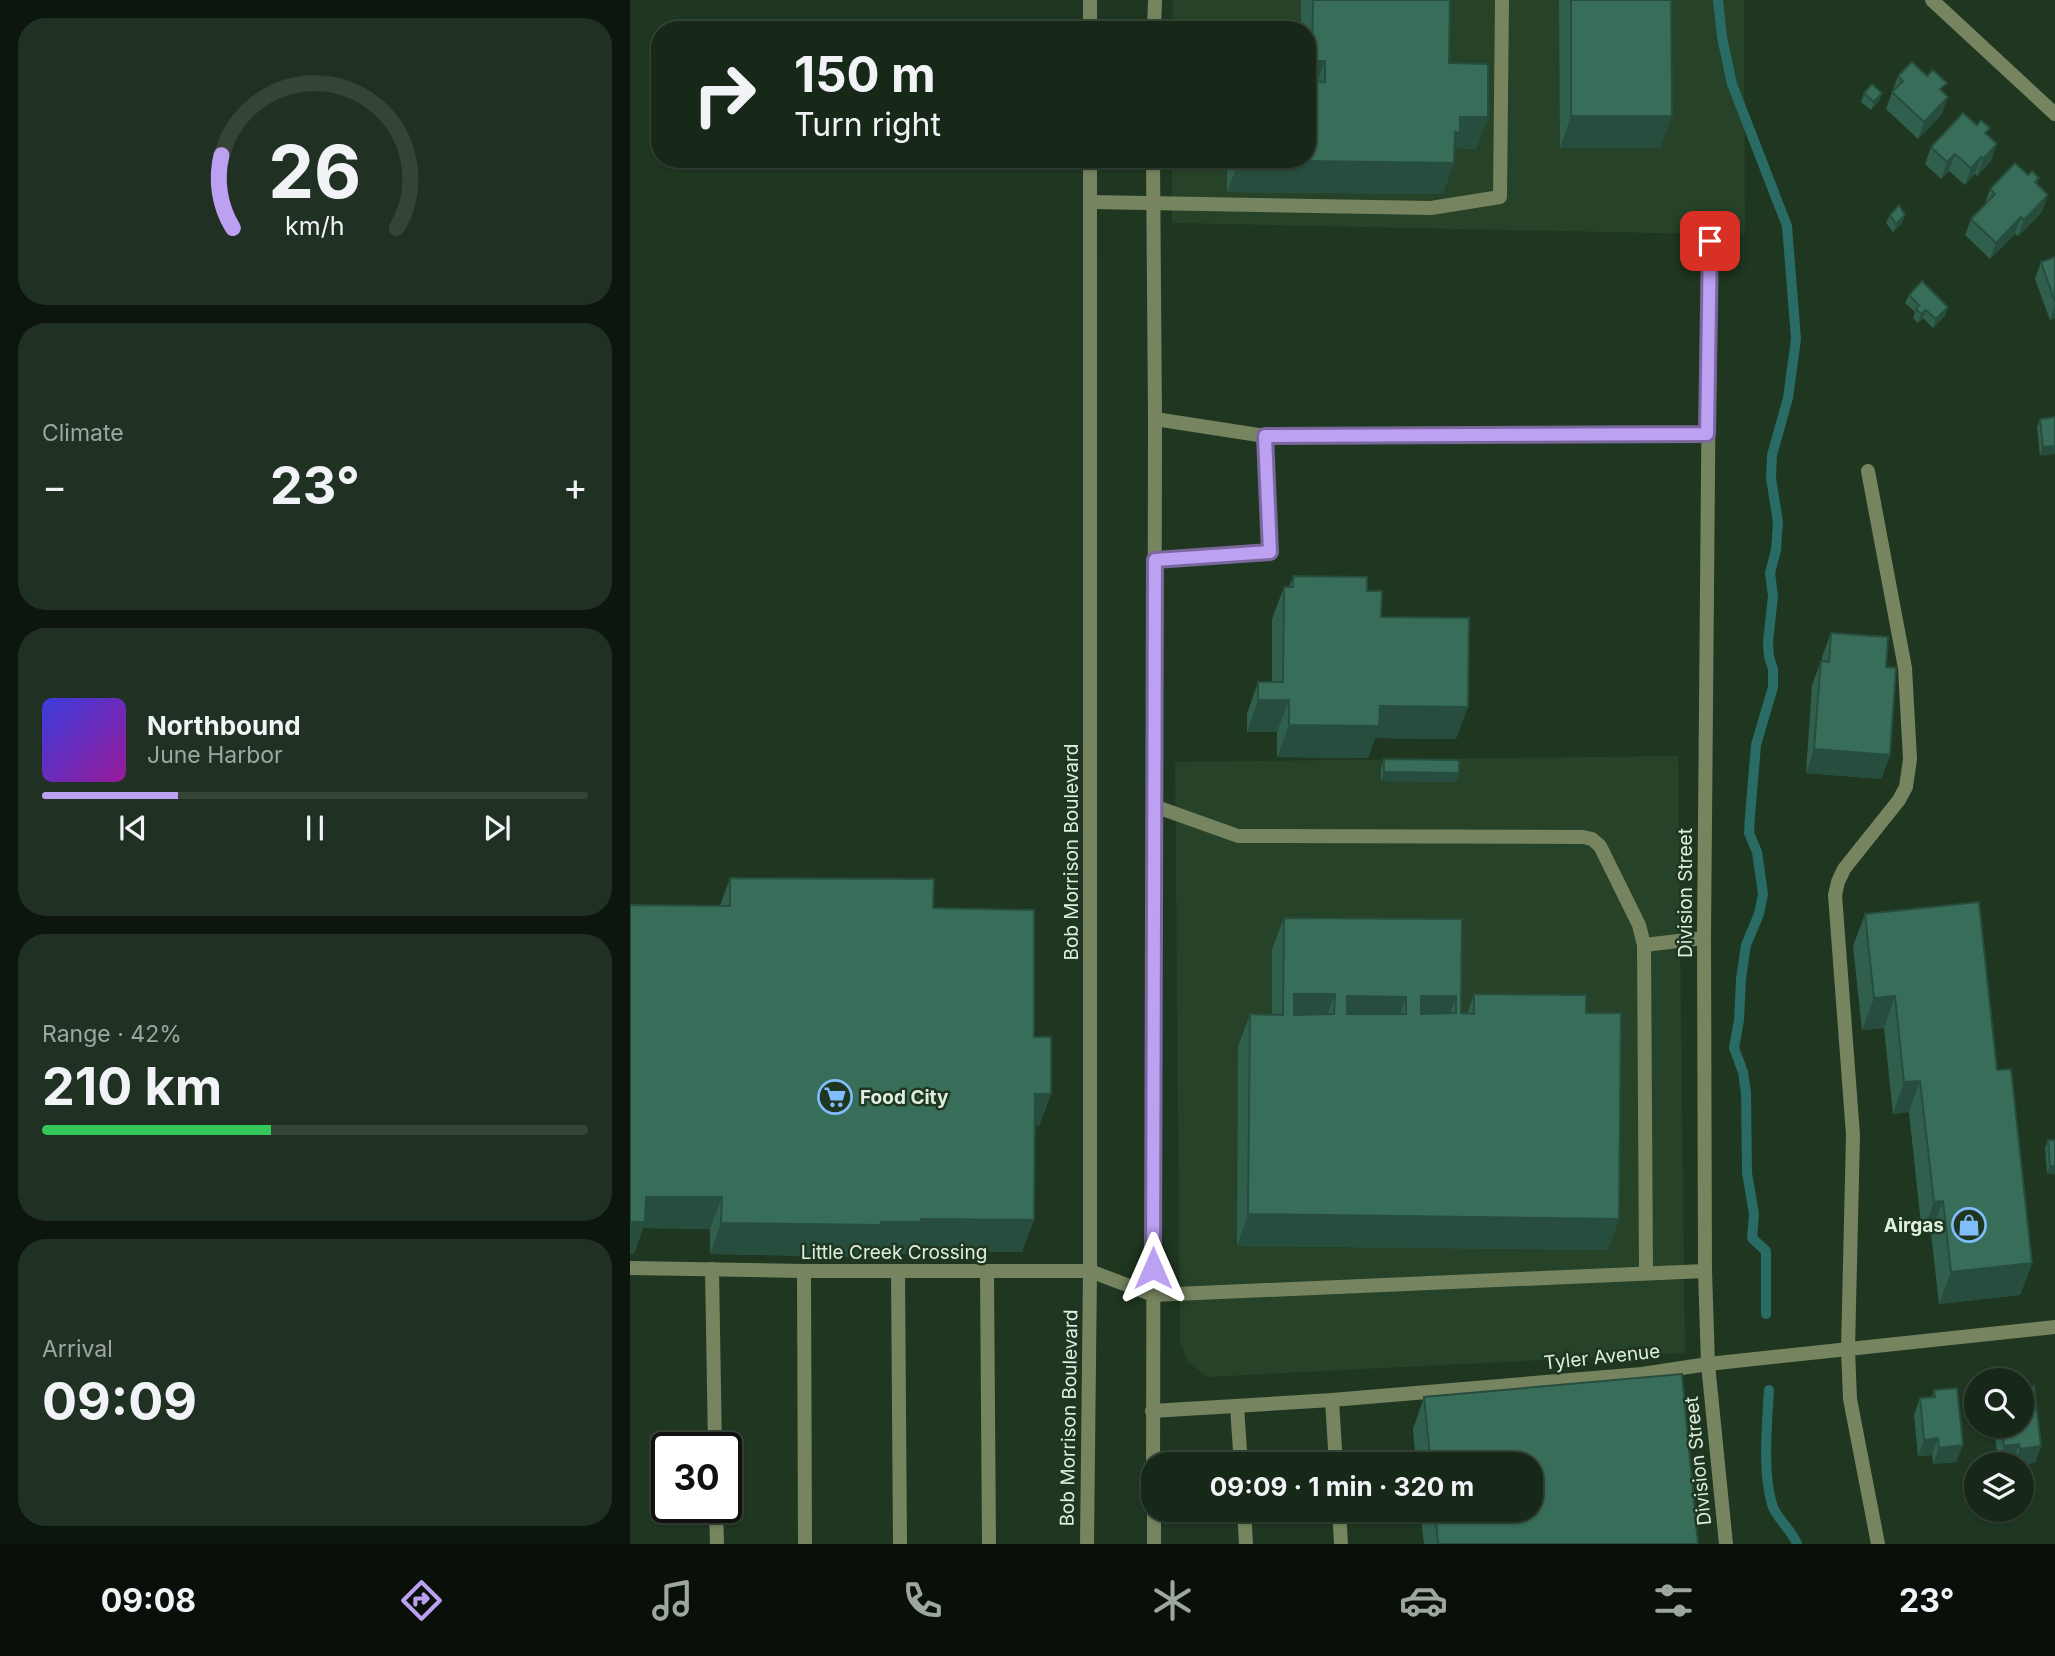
<!DOCTYPE html>
<html lang="en">
<head>
<meta charset="utf-8">
<style>
	:root { --surface:#172819; --page:#203022; --text:#f1f3f6; --muted:#9ea6a2; --line:#364438; --accent:#bca0f2 }
	body { margin:0; font-family:Inter,sans-serif; background:var(--page); color:var(--text); height:100vh; display:flex; flex-direction:column; font-size:26px; white-space:nowrap }
	* { box-sizing:border-box; margin:0 }
	p { font-size:23px; color:var(--muted) }
	.icon { flex:none; width:38px; height:38px; fill:none; stroke:currentColor; stroke-width:2; stroke-linecap:round; stroke-linejoin:round }
	.map { position:relative; flex:1; overflow:hidden }
	.side { display:flex; flex-direction:column; gap:18px; padding:18px; background:#0d160e; width:630px }
	.side>* { flex:none }
	.banner { position:absolute; left:21px; top:21px; width:665px; height:147px; border-radius:28px; box-shadow:0 2px 5px #0004,0 0 0 2px var(--line); background:#172819; color:var(--text); overflow:hidden }
	.tools { position:absolute; left:1334px; top:1368px; display:grid; gap:14px }
	.tools a { display:grid; place-items:center; width:70px; height:70px; border-radius:50%; background:var(--surface); box-shadow:0 2px 5px #0004,0 0 0 2px var(--line); font-size:35px }
	.speed { position:absolute; left:21px; top:1432px; display:flex; gap:14px; font-size:35px; font-weight:700; text-align:center }
	.speed>* { display:grid; place-content:center; width:91px; height:91px; border-radius:50%; background:var(--surface); box-shadow:0 2px 5px #0004,0 0 0 2px var(--line); line-height:1 }
	.speed .limit { border:4px solid #111; border-radius:10px; background:#fff; color:#111 }
	.pin { position:absolute; display:grid; place-items:center; width:60px; height:60px; color:#fff; margin:-30px; border-radius:14px; box-shadow:0 4px 10px #0006 }
	.me { position:absolute; width:77px; margin:-38px; rotate:0deg; stroke-linejoin:round; filter:drop-shadow(0 0 5px #0008) }
	.turn { display:flex; align-items:center; gap:24px; height:147px; padding:0 28px; font-size:32px }
	.turn .icon { width:91px; height:91px; stroke-width:2.5 }
	.turn b { display:block; font-size:49px; line-height:60px }
	.big { font-size:52px; font-weight:700; line-height:1.1 }
	.side .card { flex:1; display:flex; flex-direction:column; justify-content:center; gap:10px; min-width:0; padding:0 24px; border-radius:28px; background:var(--page) }
	.side .dial { align-items:center; gap:0 }
	.dial svg { height:182px; overflow:visible; fill:none; stroke:var(--line); stroke-width:7; stroke-linecap:round; text-anchor:middle }
	.dial text { fill:var(--text); stroke:none }
	.song { display:flex; align-items:center; gap:21px }
	.cover { width:84px; height:84px; border-radius:10px; background:linear-gradient(135deg,hsl(240 70% 55%),hsl(300 70% 35%)) }
	.played { height:7px; border-radius:4px; background:linear-gradient(90deg,var(--accent) 25%,var(--line) 25%) }
	.keys { display:flex; justify-content:space-around; direction:ltr }
	.heat { display:flex; justify-content:space-between; align-items:center; font-size:38px; direction:ltr }
	.charge { height:10px; border-radius:5px; background:linear-gradient(90deg,#34c759 42%,var(--line) 0) }
	.trip { position:absolute; left:511px; top:1452px; width:402px; height:70px; border-radius:28px; background:var(--surface); box-shadow:0 2px 5px #0004,0 0 0 2px var(--line); font-weight:700; line-height:70px; text-align:center }
	.tab-bar { display:flex; height:112px; justify-content:space-around; align-items:center; background:#09100a; color:var(--muted) }
	.tab-bar .icon { width:49px; height:49px }
	.tab-bar .on { color:var(--accent) }
	.tab-bar b { font-size:32px; color:var(--text) }
	main { display:flex; flex:1; min-height:0 }
	.map>svg:first-child { display:block }
</style>
</head>
<body>
<main>
<section class="side">
<div class="card dial"><svg viewBox="0 0 100 80">
<path d="M14 69A42 42 0 1 1 86 69"/>
<path d="M14 69A42 42 0 0 1 9 37" stroke="#bca0f2"/>
<text x="50" y="56" font-size="32" font-weight="700">26</text>
<text x="50" y="72" font-size="11">km/h</text>
</svg></div>
<div class="card"><p>Climate</p>
<div class="heat"><a>−</a><b class="big">23°</b><a>+</a></div>
</div>
<div class="card">
<div class="song"><i class="cover"></i><div><b>Northbound</b><p>June Harbor</p></div></div>
<div class="played"></div>
<div class="keys"><svg class="icon" aria-label="previous" viewBox="0 0 24 24"><path d="M18 5L8 12l10 7zM5 5v14"/></svg><svg class="icon" aria-label="pause" viewBox="0 0 24 24"><path d="M8 5v14M16 5v14"/></svg><svg class="icon" aria-label="next" viewBox="0 0 24 24"><path d="M6 5l10 7-10 7zM19 5v14"/></svg></div>
</div>
<div class="card"><p>Range · 42%</p><b class="big">210 km</b><div class="charge"></div></div>
<div class="card"><p>Arrival</p><b class="big">09:09</b></div>
</section>
<div class="map">
<svg width="1425" height="1544" viewBox="0 0 1425 1544">
	<rect width="100%" height="100%" fill="#1f3621"/>
	<g fill="#264228">
		<path d="M 543,0 L 1114,0 L 1115,235 L 542,223 L 542,159 L 677,159 L 677,30 L 543,30 Z"/>
		<path d="M 1048,756 L 1055,1353 L 577,1377 L 557,1361 L 550,1340 L 545,762 Z"/>
	</g>
	<g fill="none" stroke-linecap="round" stroke-linejoin="round">
		<g stroke="#296b65" stroke-width="10">
			<path d="M 1088,0 L 1092,37 L 1102,84 L 1157,226 L 1166,339 L 1158,398 L 1142,455 L 1141,478 L 1148,522 L 1146,550 L 1140,573 L 1143,596 L 1138,642 L 1139,657 L 1143,669 L 1143,687 L 1126,745 L 1120,816 L 1119,833 L 1127,852 L 1133,894 L 1129,914 L 1116,945 L 1111,979 L 1109,1020 L 1104,1048 L 1113,1072 L 1116,1093 L 1117,1173 L 1124,1214 L 1122,1238 L 1136,1251 L 1136,1314"/>
			<path d="M 1139,1390 C 1137,1423 1132,1475 1143,1507 C 1148,1520 1162,1530 1167,1544"/>
		</g>
		<g stroke="#76845f" stroke-width="14">
			<path d="M 461,202 L 801,208 L 870,197 L 872,0"/>
			<path d="M 525,419 L 635,436 L 1077,434"/>
			<path d="M 1238,471 L 1275,668 L 1280,759 L 1276,787 L 1269,800 L 1214,869 L 1208,882 L 1205,895 L 1223,1135 L 1218,1349 L 1220,1399 L 1248,1544"/>
			<path d="M 525,560 L 640,552 L 635,436"/>
			<path d="M 524,806 L 608,836 L 953,837 L 962,839 L 970,846 L 1009,925 L 1014,945 L 1016,1273"/>
			<path d="M 1014,945 L 1074,938"/>
			<path d="M 0,1268 L 174,1271 L 460,1271 L 523,1295 L 1075,1271"/>
			<path d="M 82,1269 L 85,1447"/>
			<path d="M 174,1271 L 175,1544"/>
			<path d="M 268,1271 L 270,1544"/>
			<path d="M 357,1271 L 359,1544"/>
			<path d="M 702,1400 L 706,1465"/>
			<path d="M 607,1407 L 611,1465"/>
			<path d="M 522,1411 L 702,1400 L 1012,1374 L 1078,1364 L 1425,1327"/>
			<path d="M 86,1507 L 87,1544"/>
			<path d="M 614,1510 L 616,1544"/>
			<path d="M 709,1510 L 711,1544"/>
		</g>
		<g stroke="#76845f" stroke-width="14">
			<path d="M 460,0 L 460,30"/>
			<path d="M 1302,0 L 1425,114"/>
			<path d="M 524,30 L 525,0"/>
			<path d="M 523,159 L 525,419 L 523,1489"/>
			<path d="M 1080,241 L 1074,938 L 1075,1271 L 1078,1364 L 1096,1544"/>
			<path d="M 524,1510 L 524,1544"/>
			<path d="M 457,1544 L 460,1271 L 460,159"/>
		</g>
	</g>
	<g fill="#305f4d">
		<path d="M 671,0 L 820,0 L 819,63 L 858,117 L 846,149 L 824,148 L 813,194 L 597,192 L 597,168 L 592,168 L 592,159 L 677,159 L 677,30 L 671,30 Z"/>
		<path d="M 929,0 L 1041,0 L 1042,116 L 1030,148 L 930,148 Z"/>
		<path d="M 1268,76 L 1313,92 L 1312,114 L 1288,139 L 1256,109 Z"/>
		<path d="M 1234,93 L 1252,93 L 1249,101 L 1241,110 L 1231,102 Z"/>
		<path d="M 1357,135 L 1361,161 L 1347,176 L 1345,174 L 1335,185 L 1319,171 L 1311,179 L 1295,164 L 1301,147 Z"/>
		<path d="M 1398,175 L 1409,178 L 1407,184 L 1412,212 L 1388,236 L 1385,234 L 1360,259 L 1335,235 L 1341,219 L 1354,206 L 1360,189 Z"/>
		<path d="M 1260,215 L 1275,215 L 1272,223 L 1263,232 L 1256,223 Z"/>
		<path d="M 1425,257 L 1425,318 L 1420,320 L 1405,279 L 1411,262 Z"/>
		<path d="M 1279,295 L 1318,307 L 1315,315 L 1303,328 L 1293,318 L 1288,323 L 1283,318 L 1285,312 L 1275,303 Z"/>
		<path d="M 1425,417 L 1410,456 L 1407,427 L 1410,419 Z"/>
		<path d="M 663,576 L 737,591 L 751,617 L 826,739 L 745,738 L 738,758 L 647,757 L 647,732 L 617,732 L 617,714 L 628,682 L 642,682 L 642,619 L 654,587 L 659,587 Z"/>
		<path d="M 1201,633 L 1260,755 L 1251,779 L 1176,773 L 1182,685 L 1191,661 L 1192,661 L 1192,657 Z"/>
		<path d="M 754,759 L 829,773 L 826,782 L 751,781 L 751,767 Z"/>
		<path d="M 100,878 L 303,908 L 404,1037 L 421,1094 L 409,1126 L 404,1126 L 392,1252 L 281,1251 L 280,1254 L 240,1254 L 239,1257 L 80,1254 L 80,1229 L 13,1228 L 4,1254 L 90,906 Z"/>
		<path d="M 1235,914 L 1367,1070 L 1402,1263 L 1390,1295 L 1309,1304 L 1301,1233 L 1292,1234 L 1279,1112 L 1263,1114 L 1254,1028 L 1232,1030 L 1223,946 Z"/>
		<path d="M 654,918 L 832,919 L 831,1013 L 837,1014 L 844,994 L 956,1013 L 989,1219 L 978,1250 L 607,1246 L 608,1046 L 620,1014 L 642,1014 L 642,949 Z"/>
		<path d="M 1418,1140 L 1425,1140 L 1425,1174 L 1417,1174 L 1415,1148 Z"/>
		<path d="M 1304,1390 L 1333,1445 L 1326,1462 L 1303,1464 L 1302,1455 L 1288,1456 L 1284,1415 L 1290,1398 L 1302,1397 Z"/>
		<path d="M 794,1397 L 1068,1544 L 794,1544 L 790,1510 L 901,1510 L 901,1465 L 786,1465 L 783,1429 Z"/>
		<path d="M 1364,1426 L 1391,1426 L 1411,1446 L 1405,1463 L 1384,1465 L 1383,1461 L 1368,1462 Z"/>
	</g>
	<g fill="#274d3e">
		<path d="M 682,61 L 695,61 L 683,93 L 677,93 L 677,75 Z"/>
		<path d="M 1252,93 L 1249,101 L 1241,110 L 1244,102 Z"/>
		<path d="M 1318,97 L 1312,114 L 1288,139 L 1294,122 Z"/>
		<path d="M 941,116 L 1042,116 L 1030,148 L 930,148 Z"/>
		<path d="M 830,117 L 858,117 L 846,149 L 824,148 L 824,163 L 813,194 L 597,192 L 609,160 Z"/>
		<path d="M 1367,144 L 1361,161 L 1347,176 L 1353,159 Z"/>
		<path d="M 1325,154 L 1319,171 L 1311,179 L 1317,162 Z"/>
		<path d="M 1351,157 L 1345,174 L 1335,185 L 1341,168 Z"/>
		<path d="M 595,159 L 600,159 L 597,168 L 592,168 Z"/>
		<path d="M 1418,195 L 1412,212 L 1388,236 L 1394,220 Z"/>
		<path d="M 1275,215 L 1272,223 L 1263,232 L 1266,224 Z"/>
		<path d="M 1391,217 L 1385,234 L 1360,259 L 1366,243 Z"/>
		<path d="M 1425,305 L 1425,318 L 1420,320 Z"/>
		<path d="M 1318,307 L 1315,315 L 1303,328 L 1306,319 Z"/>
		<path d="M 1296,310 L 1293,318 L 1288,323 L 1291,314 Z"/>
		<path d="M 1425,446 L 1425,454 L 1410,456 L 1413,447 Z"/>
		<path d="M 628,700 L 659,700 L 647,732 L 617,732 Z"/>
		<path d="M 750,706 L 838,707 L 826,739 L 745,738 L 738,758 L 647,757 L 659,725 Z"/>
		<path d="M 1184,749 L 1260,755 L 1251,779 L 1176,773 Z"/>
		<path d="M 754,772 L 829,773 L 826,782 L 751,781 Z"/>
		<path d="M 664,994 L 705,994 L 693,1026 L 653,1025 Z"/>
		<path d="M 717,996 L 776,997 L 765,1029 L 705,1028 Z"/>
		<path d="M 791,996 L 826,996 L 815,1028 L 780,1028 Z"/>
		<path d="M 1265,996 L 1254,1028 L 1232,1030 L 1244,998 Z"/>
		<path d="M 1290,1081 L 1279,1112 L 1263,1114 L 1274,1082 Z"/>
		<path d="M 405,1094 L 421,1094 L 409,1126 L 393,1126 Z"/>
		<path d="M 1420,1166 L 1425,1166 L 1425,1174 L 1417,1174 Z"/>
		<path d="M 16,1197 L 92,1197 L 80,1229 L 13,1228 L 4,1254 L 0,1254 L 0,1222 Z"/>
		<path d="M 1313,1201 L 1301,1233 L 1292,1234 L 1304,1202 Z"/>
		<path d="M 618,1214 L 989,1219 L 978,1250 L 607,1246 Z"/>
		<path d="M 291,1219 L 404,1220 L 392,1252 L 281,1251 L 280,1254 L 240,1254 L 239,1257 L 80,1254 L 91,1223 L 251,1222 Z"/>
		<path d="M 1402,1263 L 1390,1295 L 1309,1304 L 1321,1272 Z"/>
		<path d="M 1308,1438 L 1302,1455 L 1288,1456 L 1294,1440 Z"/>
		<path d="M 1389,1444 L 1383,1461 L 1368,1462 L 1374,1446 Z"/>
		<path d="M 1333,1445 L 1326,1462 L 1303,1464 L 1309,1448 Z"/>
		<path d="M 1411,1446 L 1405,1463 L 1384,1465 L 1390,1449 Z"/>
	</g>
	<g fill="#386e59" stroke="#274d3e" stroke-width="2" fill-rule="evenodd">
		<path d="M 683,0 L 820,0 L 819,63 L 858,64 L 858,117 L 830,117 L 830,133 L 825,132 L 824,163 L 609,160 L 609,159 L 677,159 L 677,81 L 695,82 L 695,61 L 682,61 Z"/>
		<path d="M 941,0 L 1041,0 L 1042,116 L 941,116 Z"/>
		<path d="M 1282,62 L 1297,76 L 1303,70 L 1317,83 L 1310,89 L 1318,97 L 1294,122 L 1262,92 L 1273,81 L 1268,76 Z"/>
		<path d="M 1242,84 L 1252,93 L 1244,102 L 1234,93 Z"/>
		<path d="M 1333,113 L 1347,125 L 1351,120 L 1360,128 L 1355,133 L 1367,144 L 1353,159 L 1351,157 L 1341,168 L 1325,154 L 1317,162 L 1301,147 Z"/>
		<path d="M 1385,163 L 1398,175 L 1402,171 L 1409,178 L 1405,182 L 1418,195 L 1394,220 L 1391,217 L 1366,243 L 1341,219 L 1365,194 L 1360,189 Z"/>
		<path d="M 1269,205 L 1275,215 L 1266,224 L 1260,215 Z"/>
		<path d="M 1425,257 L 1425,302 L 1411,262 Z"/>
		<path d="M 1292,281 L 1318,307 L 1306,319 L 1296,310 L 1291,314 L 1286,309 L 1289,305 L 1279,295 Z"/>
		<path d="M 1425,417 L 1425,446 L 1413,447 L 1410,419 Z"/>
		<path d="M 663,576 L 737,577 L 737,591 L 752,591 L 751,617 L 839,618 L 838,707 L 750,706 L 749,726 L 659,725 L 659,700 L 628,700 L 628,682 L 653,682 L 654,587 L 663,587 Z"/>
		<path d="M 1201,633 L 1258,637 L 1256,667 L 1266,668 L 1260,755 L 1184,749 L 1191,661 L 1199,662 Z"/>
		<path d="M 754,759 L 829,760 L 829,773 L 754,772 Z"/>
		<path d="M 100,878 L 304,879 L 303,908 L 404,910 L 404,1037 L 421,1037 L 421,1094 L 405,1094 L 404,1220 L 291,1219 L 291,1222 L 251,1222 L 251,1225 L 91,1223 L 92,1197 L 16,1197 L 15,1222 L 0,1222 L 0,905 L 100,906 Z"/>
		<path d="M 1349,902 L 1367,1070 L 1381,1069 L 1402,1263 L 1321,1272 L 1313,1201 L 1304,1202 L 1290,1081 L 1274,1082 L 1265,996 L 1244,998 L 1235,914 Z"/>
		<path d="M 654,918 L 832,919 L 831,1013 L 844,1014 L 844,994 L 956,995 L 956,1013 L 991,1013 L 989,1219 L 618,1214 L 620,1014 L 653,1015 ZM 664,994 L 705,994 L 704,1014 L 664,1015 ZM 717,996 L 776,997 L 776,1014 L 717,1014 ZM 791,996 L 826,996 L 826,1013 L 791,1014 Z"/>
		<path d="M 1418,1140 L 1425,1140 L 1425,1166 L 1420,1166 Z"/>
		<path d="M 1052,1374 L 1068,1544 L 808,1544 L 805,1510 L 901,1510 L 901,1465 L 801,1465 L 794,1397 Z"/>
		<path d="M 1404,1386 L 1411,1446 L 1390,1449 L 1389,1444 L 1374,1446 L 1372,1426 L 1391,1426 L 1391,1388 Z"/>
		<path d="M 1327,1388 L 1333,1445 L 1309,1448 L 1308,1438 L 1294,1440 L 1290,1398 L 1305,1397 L 1304,1390 Z"/>
	</g>
	<g fill="none" stroke-linecap="round" stroke-linejoin="round">
		<g stroke="#7a689d" stroke-width="18">
			<path id="route" d="M 523,1268 L 525,560 L 640,552 L 635,436 L 1077,434 L 1080,241"/>
		</g>
		<use href="#route" stroke="#bca0f2" stroke-width="12"/>
	</g>
	<defs>
		<g id="supermarket-ring" transform="scale(1.75)"><circle r="9.5" fill="#1f3621" stroke="#80bdfa" stroke-width="1.5"/><path d="M-6-5.5h2.5l.6 2H6L4.5 2H-2.5L-4.4-4H-6ZM-1.5 3.2a1.3 1.3 0 1 0 .1 0ZM3 3.2a1.3 1.3 0 1 0 .1 0Z" fill="#80bdfa"/></g>
		<g id="shop-ring" transform="scale(1.75)"><circle r="9.5" fill="#1f3621" stroke="#80bdfa" stroke-width="1.5"/><path d="M-5-2.5h2.3a2.7 3.5 0 0 1 5.4 0H5L5.5 6h-11ZM-1.5-2.5h3a1.5 2.3 0 0 0-3 0Z" fill="#80bdfa"/></g>
	</defs>
	<g fill-rule="evenodd">
		<use href="#supermarket-ring" x="205" y="1097"/>
		<use href="#shop-ring" x="1339" y="1225"/>
	</g>
	<g text-anchor="middle" dominant-baseline="central" stroke-width="5" stroke-linejoin="round" paint-order="stroke">
		<g font-size="19" fill="#e0eee0" stroke="#1f3621">
			<text transform="translate(441 852) rotate(-90)">Bob Morrison Boulevard</text>
			<text transform="translate(1055 893) rotate(-90)">Division Street</text>
			<text x="264" y="1252">Little Creek Crossing</text>
			<text transform="translate(972 1357) rotate(-6)">Tyler Avenue</text>
			<text transform="translate(439 1418) rotate(-89)">Bob Morrison Boulevard</text>
			<text transform="translate(1068 1461) rotate(-96)">Division Street</text>
		</g>
		<g font-size="19" font-weight="bold" fill="#e0eee0" stroke="#1f3621" text-anchor="start">
			<text x="230" y="1097">Food City</text>
			<text x="1314" y="1225" text-anchor="end">Airgas</text>
		</g>
	</g>
</svg>
<div class="tools">
<a><svg class="icon" aria-label="search" viewBox="0 0 24 24"><circle cx="10" cy="10" r="6"/><path d="M15 15l6 6"/></svg></a>
<a><svg class="icon" aria-label="layers" viewBox="0 0 24 24"><path d="M12 4l9 5-9 5-9-5zM3 14l9 5 9-5"/></svg></a>
</div>
<div class="speed"><div class="limit">30</div></div>
<div class="pin" style="left:1080px;top:241px;background:#d93025"><svg class="icon" aria-label="arrive" viewBox="0 0 24 24"><path d="M6 21V4h12l-3 4 3 4H6"/></svg></div>
<svg class="me" style="left:523px;top:1268px" viewBox="-20 -20 40 40"><path d="M0-17L14 15 0 8-14 15z" fill="#bca0f2" stroke="#fff" stroke-width="4"/></svg>
<div class="trip">09:09 · 1 min · 320 m</div>
<div class="banner">
<div class="turn"><svg class="icon" aria-label="right" viewBox="0 0 24 24"><path d="M7 20v-9h11M14 6l5 5-5 5"/></svg><div><b>150 m</b>Turn right</div></div>
</div>
</div>
</main>
<nav class="tab-bar">
<b>09:08</b>
<svg class="icon on" aria-label="directions" viewBox="0 0 24 24"><path d="M12 3l9 9-9 9-9-9zM9 14v-3h6M13 9l2 2-2 2"/></svg>
<svg class="icon" aria-label="music" viewBox="0 0 24 24"><path d="M9 18V5l10-2v13"/><circle cx="6" cy="18" r="3"/><circle cx="16" cy="16" r="3"/></svg>
<svg class="icon" aria-label="phone" viewBox="0 0 24 24"><path d="M5 4h4l2 5-3 2q2 4 5 5l2-3 5 2v4C11 20 4 13 5 4z"/></svg>
<svg class="icon" aria-label="climate" viewBox="0 0 24 24"><path d="M12 3v18M4 7l16 10M4 17L20 7"/></svg>
<svg class="icon" aria-label="car" viewBox="0 0 24 24"><path d="M5 17H2v-5l4-1 3-4h7l3 4 3 1v5h-3M9 17h6M6 11h13"/><circle cx="7" cy="17" r="2"/><circle cx="17" cy="17" r="2"/></svg>
<svg class="icon" aria-label="filters" viewBox="0 0 24 24"><path d="M4 7h16M4 17h16"/><circle cx="9" cy="7" r="2"/><circle cx="15" cy="17" r="2"/></svg>
<b>23°</b>
</nav>
</body>
</html>
